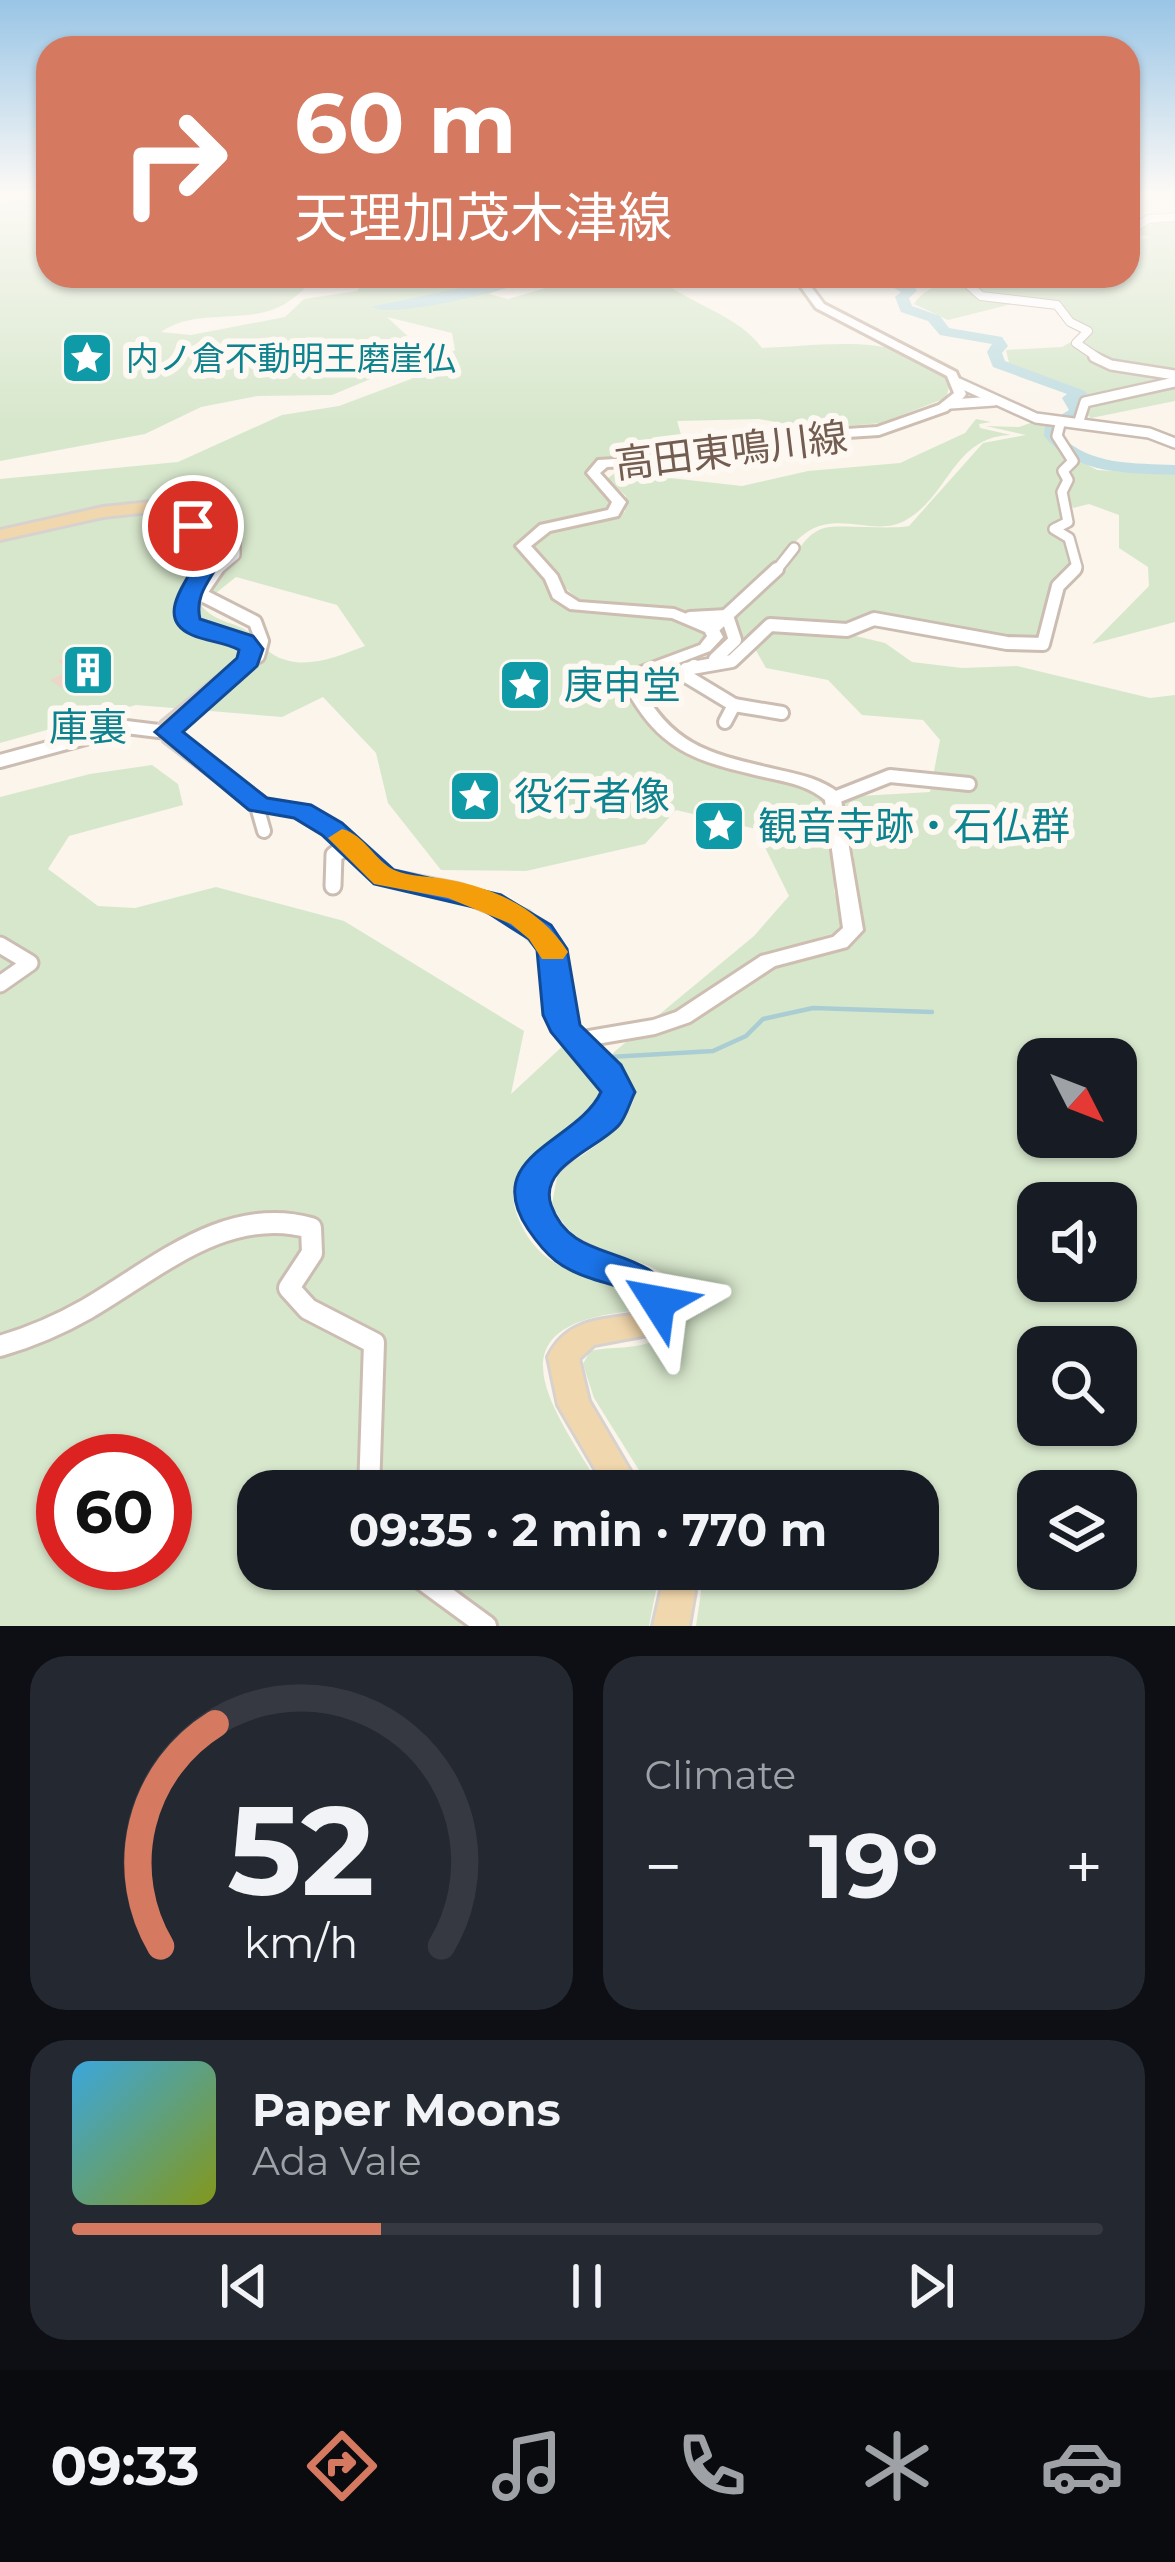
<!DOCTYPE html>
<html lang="en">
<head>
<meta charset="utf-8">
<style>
	:root { --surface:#171b24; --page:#242831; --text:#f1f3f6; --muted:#9ea1a6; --line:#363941; --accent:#d57961 }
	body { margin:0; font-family:Montserrat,"Noto Sans JP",sans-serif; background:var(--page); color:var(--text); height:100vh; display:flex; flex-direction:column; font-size:45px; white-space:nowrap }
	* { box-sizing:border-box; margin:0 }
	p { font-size:39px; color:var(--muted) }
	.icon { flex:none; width:66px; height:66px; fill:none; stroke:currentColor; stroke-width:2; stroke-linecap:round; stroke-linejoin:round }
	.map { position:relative; height:1626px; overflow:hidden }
	.panel { display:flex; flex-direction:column; gap:30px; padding:30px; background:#0d0f14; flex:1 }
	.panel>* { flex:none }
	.banner { position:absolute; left:36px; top:36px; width:1104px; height:252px; border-radius:36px; box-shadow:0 3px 9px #0004; background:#d57961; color:#fff; overflow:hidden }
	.needle { width:78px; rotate:132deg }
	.fabs { position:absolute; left:1017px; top:1038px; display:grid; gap:24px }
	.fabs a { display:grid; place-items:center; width:120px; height:120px; border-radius:24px; background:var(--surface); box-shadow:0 3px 9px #0004; font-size:60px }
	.speed { position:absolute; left:36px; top:1434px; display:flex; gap:24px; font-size:60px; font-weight:700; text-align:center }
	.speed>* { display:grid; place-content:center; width:156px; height:156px; border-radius:50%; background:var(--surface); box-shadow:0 3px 9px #0004; line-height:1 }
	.speed .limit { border:18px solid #d22; background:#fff; color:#111 }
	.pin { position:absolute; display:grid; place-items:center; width:102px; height:102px; color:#fff; margin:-51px; border:6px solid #fff; border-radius:50%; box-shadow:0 3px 12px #0007 }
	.me { position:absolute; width:132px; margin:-66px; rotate:304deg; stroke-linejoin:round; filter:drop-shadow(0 0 9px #0008) }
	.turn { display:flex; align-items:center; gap:42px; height:252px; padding:0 60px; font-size:54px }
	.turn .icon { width:156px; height:156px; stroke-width:2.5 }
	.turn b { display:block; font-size:84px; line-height:102px }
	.big { font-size:90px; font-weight:700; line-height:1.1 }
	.panel .card { flex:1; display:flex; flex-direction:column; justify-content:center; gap:18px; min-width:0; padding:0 42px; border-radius:36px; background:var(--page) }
	.panel .dial { align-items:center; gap:0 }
	.dial svg { height:312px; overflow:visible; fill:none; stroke:var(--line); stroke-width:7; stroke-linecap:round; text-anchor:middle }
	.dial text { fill:var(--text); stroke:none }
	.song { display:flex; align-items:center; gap:36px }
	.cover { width:144px; height:144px; border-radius:18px; background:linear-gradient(135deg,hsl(200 70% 55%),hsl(70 70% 35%)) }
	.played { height:12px; border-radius:6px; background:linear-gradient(90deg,var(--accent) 30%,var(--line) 30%) }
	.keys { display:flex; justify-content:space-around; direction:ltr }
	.heat { display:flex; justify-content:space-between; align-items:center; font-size:66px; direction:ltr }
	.panel .tiles { flex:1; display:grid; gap:30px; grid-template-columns:1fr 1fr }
	.card:last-child { grid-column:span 2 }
	.trip { position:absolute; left:237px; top:1470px; width:702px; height:120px; border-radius:36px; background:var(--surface); box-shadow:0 3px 9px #0004; font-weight:700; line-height:120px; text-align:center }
	.dock { display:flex; height:192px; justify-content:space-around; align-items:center; background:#090b0e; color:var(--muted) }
	.dock .icon { width:84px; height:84px }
	.dock .on { color:var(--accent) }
	.dock b { font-size:54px; color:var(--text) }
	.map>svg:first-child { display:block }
</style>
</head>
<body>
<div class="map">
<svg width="1175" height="1626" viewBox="0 0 1175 1626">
	<rect width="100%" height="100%" fill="#fbf5ec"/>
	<g fill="#d7e7cc" fill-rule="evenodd">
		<path d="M 26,193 L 48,193 L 48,276 L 317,276 C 304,289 290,304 272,310 C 236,322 192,310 161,332 L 191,335 L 285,317 L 304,299 L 357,291 L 364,282 L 362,276 L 512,276 L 503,288 L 489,294 L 508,299 L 587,276 L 656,276 C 689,305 736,313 762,348 C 823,346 904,330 951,380 L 946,398 L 881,423 L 814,429 L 759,419 L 677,421 L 682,438 L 756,441 L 761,445 L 701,455 L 599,461 L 587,473 L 609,497 L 607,511 C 576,520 534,516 515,546 L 545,579 L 551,596 L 571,610 L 672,617 L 705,631 L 707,637 L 700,644 L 629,671 L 623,683 C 665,789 751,748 825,799 L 836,856 L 834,891 L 844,921 L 841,931 L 761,955 L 676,1011 L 655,1018 L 754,936 L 789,896 L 756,829 L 676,810 L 645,844 L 526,871 L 441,870 L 388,803 L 376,753 L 323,697 L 282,717 L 136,705 L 0,743 L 0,479 L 178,462 L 282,415 L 339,406 L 411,379 L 455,350 L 452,333 L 387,317 L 428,355 L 332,395 L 257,396 L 201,407 L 145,434 L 0,461 L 0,204 L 27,200 ZM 236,577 L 337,605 L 365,646 C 336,657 300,673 271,653 C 263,648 259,638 251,633 C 233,621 215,623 201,605 Z"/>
		<path d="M 1165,219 L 1175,220 L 1175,401 L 1091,418 L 1068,400 L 1083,393 L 1009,363 L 1006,350 L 1062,347 L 1091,331 L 1036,298 L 948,320 L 914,304 C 941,259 1075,276 1128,276 L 1128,243 L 1150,237 L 1128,232 L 1128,225 L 1136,231 Z"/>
		<path d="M 976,419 L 991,422 L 979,424 L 980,428 L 1011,435 C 954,436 949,496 906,520 C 881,535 850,518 823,525 C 798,531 784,556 769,575 L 763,572 C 755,585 738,607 723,612 C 706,617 603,605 581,600 C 566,592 543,562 532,547 C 547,519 597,526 625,512 L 626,496 L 607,479 L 616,472 L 742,486 L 808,471 L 900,463 L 965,433 Z"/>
		<path d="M 1036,421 L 1056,425 L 1070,460 L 1064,480 L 1065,521 L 1051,527 L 1066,539 L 1076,557 L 1040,630 L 1039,643 L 870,617 L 846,627 L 777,622 L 733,656 L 716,662 L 738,643 L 731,617 C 746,601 777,583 788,567 C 796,556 804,534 824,528 C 840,524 885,530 909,526 L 983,443 L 1026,435 L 986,426 L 1019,427 Z"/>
		<path d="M 1076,459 L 1097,470 L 1175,475 L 1175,622 L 1092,644 L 1149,586 L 1148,567 L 1119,548 L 1119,515 L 1089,504 L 1073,508 L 1066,493 Z"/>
		<path d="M 769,629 L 826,629 L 885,643 L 912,662 L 962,668 L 1017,666 L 1150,698 L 1175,695 L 1175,1626 L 696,1626 L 701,1592 L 698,1569 L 918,1569 L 918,1491 L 652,1491 L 594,1398 L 583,1364 L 590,1351 C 611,1346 636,1350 655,1340 C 666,1335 676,1324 678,1312 C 688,1261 618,1262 589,1245 C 571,1235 560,1222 552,1204 L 558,1172 C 588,1150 627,1131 636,1092 L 615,1066 L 613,1053 L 632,1037 L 689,1023 L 774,966 L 853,943 L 861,933 L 863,921 L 853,891 L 854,857 L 842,797 L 930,792 L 940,740 L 923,720 L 862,715 L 828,680 L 766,668 L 754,647 ZM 1038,1059 L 1116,1059 L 1116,1137 L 1038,1137 ZM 1038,1203 L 1116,1203 L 1116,1281 L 1038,1281 ZM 1038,1347 L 1116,1347 L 1116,1425 L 1038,1425 ZM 1038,1491 L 1116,1491 L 1116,1569 L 1038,1569 Z"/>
		<path d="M 152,765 L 178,784 L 183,805 L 69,836 L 48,869 L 98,906 L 135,908 L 216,887 L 344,921 L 524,1031 L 511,1094 L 566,1043 L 602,1088 C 593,1141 487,1144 519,1220 C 548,1288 614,1270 639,1302 L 635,1311 C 484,1324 553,1408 603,1491 L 258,1491 L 258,1569 L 650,1569 L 656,1590 L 649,1626 L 0,1626 L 0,797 L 90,774 ZM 63,1461 L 165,1461 L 165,1563 L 63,1563 Z"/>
	</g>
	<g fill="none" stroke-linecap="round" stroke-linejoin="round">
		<path stroke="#aacdd3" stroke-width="4.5" d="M 610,1057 L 713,1051 L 746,1036 L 763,1019 L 813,1008 L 932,1012"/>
		<g fill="#c2dee2" fill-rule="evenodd">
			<path d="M 516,276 L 540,276 C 515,289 394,319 371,307 Z"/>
			<path d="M 874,276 L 891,276 L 915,288 L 917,291 L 909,298 L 912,306 L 940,316 L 949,328 L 1002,337 L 1008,346 L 1002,353 L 1005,361 L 1085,391 L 1087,394 L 1079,400 L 1086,412 L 1061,427 L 1060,435 C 1090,466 1135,463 1175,465 L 1175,475 C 1128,473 1076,475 1044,436 L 1045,425 L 1069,410 L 1062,398 L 1067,394 L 993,367 L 987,352 L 992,344 L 940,335 L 928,321 L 901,312 L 895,297 L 901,292 Z"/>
		</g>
	</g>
	<path fill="#edd6c7" d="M 74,653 L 95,662 L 102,659 L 114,667 L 84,683 L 62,688 L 50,680 L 71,670 L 57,661 Z"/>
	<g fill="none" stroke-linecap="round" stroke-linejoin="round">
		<g stroke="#ccbdb3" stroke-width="10">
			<g id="street-far4">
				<path d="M 1128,231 L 1149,219 L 1175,217"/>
				<path d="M 959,276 L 981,296 L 1057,305 L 1070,322 L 1088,331 L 1076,343 L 1101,360"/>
			</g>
		</g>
		<g stroke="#ccbdb3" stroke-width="14">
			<g id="street-far3">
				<path d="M 1094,357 L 1111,365 L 1175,375"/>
				<path d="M 959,383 L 1036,418 L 1149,433 L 1175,443"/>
				<path d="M 951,404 L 994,401"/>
				<path d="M 1079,421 L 1085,402 L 1175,382"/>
				<path d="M 1060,424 L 1057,436 L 1073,461 L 1063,471 L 1068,480 L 1062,492 L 1068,522 L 1054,529 L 1069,538 L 1077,567 L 1071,572"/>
				<path d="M 215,572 L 235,555 L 235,538"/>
				<path d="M 775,572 L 794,548"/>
			</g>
		</g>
		<g stroke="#ccbdb3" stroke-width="18">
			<g id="street-far2">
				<path d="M 217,569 L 200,594 L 255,622 L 262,641 L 258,656 L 248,661"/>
				<path d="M 690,618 L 727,616 L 735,640 L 715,659"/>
				<path d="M 712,629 L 777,569"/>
				<path d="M 686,669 L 732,661 L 770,625 L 847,630 L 874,619 L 1007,643 L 1043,644 L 1058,586 L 1075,569"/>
				<path d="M 681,673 L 734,705 L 725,722"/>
				<path d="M 664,687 L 694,666"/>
				<path d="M 734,705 L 782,713"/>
				<path d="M 0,761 L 126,727 L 167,732"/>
				<path d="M 834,798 L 890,776 L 969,784"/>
				<path d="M 256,803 L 264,831"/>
			</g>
		</g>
		<g stroke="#ccbdb3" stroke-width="21">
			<g id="street-far1">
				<path d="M 333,886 L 334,855 L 350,844"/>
				<path d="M 0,945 L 30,963 L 0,984"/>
			</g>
		</g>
		<g stroke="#ccbdb3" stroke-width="26">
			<g id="street">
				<path d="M 0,1346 C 31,1337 59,1325 87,1309 C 156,1269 226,1204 311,1228 L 312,1253 L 289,1288 L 308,1309 L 374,1343 L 369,1491"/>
				<path d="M 408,1569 L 486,1626"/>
			</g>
		</g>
		<g stroke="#cebeb1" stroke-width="6">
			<path id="secondary" d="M 793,276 L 803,276 L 824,304 L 956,372 L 966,394 L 964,397 L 947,411 L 879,435 L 816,439 L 704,462 L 607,467 L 600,473 L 626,502 L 618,516 L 550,531 L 531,546 L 557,575 L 565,593 L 579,602 L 674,609 L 717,626 L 723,637 L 710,651 L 642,677 L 639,683 C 673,748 712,754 779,770 C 801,775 822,779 840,794 L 863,930 L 847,947 L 775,966 L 690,1022 L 655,1034 L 573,1048 L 565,1045 L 562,1040 L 565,1035 L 653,1020 L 676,1012 L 761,956 L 833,937 L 843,928 L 825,800 C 807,785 786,782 764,777 C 694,761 658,751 623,683 L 630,671 L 700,645 L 707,636 L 705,632 L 672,618 L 570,609 L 553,598 L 545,579 L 516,546 L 540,525 L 608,510 L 612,502 L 587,473 L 598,460 L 704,454 L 816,431 L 877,427 L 939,405 L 954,393 L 947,376 L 816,308 Z"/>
		</g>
		<g stroke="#d8d2ce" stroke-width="6">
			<g id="primary">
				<path d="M 170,500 L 186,507 L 222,539 C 219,569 195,588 198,620 L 244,635 L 260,649 L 254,665 L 179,728 L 180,735 L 265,799 L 309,807 L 340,824 L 392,871 L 462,885 L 529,912 L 564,949 L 571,1015 L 577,1027 L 618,1066 L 631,1092 L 619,1118 L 552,1176 C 519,1236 616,1253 649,1272 C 661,1279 667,1290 673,1302 L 658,1333 L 594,1345 L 579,1359 L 589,1401 L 642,1491 L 608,1491 L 558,1405 L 548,1357 C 566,1319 600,1320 637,1314 L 643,1303 C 605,1260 556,1282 524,1216 C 515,1198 519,1181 531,1164 C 551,1135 589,1125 605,1092 L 599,1078 L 555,1032 L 547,1015 L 541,951 L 513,922 L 449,896 L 377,882 L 324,834 L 296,816 L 252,808 L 164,741 L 159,726 L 162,722 L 239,659 L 242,650 C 223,636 197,638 180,622 C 178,590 201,571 206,540 L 168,510 L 103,517 L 0,540 L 0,530 L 103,507 Z"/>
				<path d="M 657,1569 L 691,1569 L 695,1591 L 689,1626 L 653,1626 L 661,1591 Z"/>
			</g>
		</g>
		<use href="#street-far4" stroke="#fff" stroke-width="8"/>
		<use href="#street-far3" stroke="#fff" stroke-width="9"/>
		<use href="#street-far2" stroke="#fff" stroke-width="12"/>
		<use href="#street-far1" stroke="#fff" stroke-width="15"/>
		<use href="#street" stroke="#fff" stroke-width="20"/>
		<use href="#secondary" fill="#fff" fill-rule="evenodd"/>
		<use href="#primary" fill="#f1d7ad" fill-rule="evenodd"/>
	</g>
	<linearGradient id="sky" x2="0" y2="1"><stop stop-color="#99c5e6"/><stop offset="0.46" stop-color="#fdfaf6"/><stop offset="1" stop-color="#fdfaf6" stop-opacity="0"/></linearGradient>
	<rect width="1175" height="421" fill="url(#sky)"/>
	<path fill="#1a73e8" stroke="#114b97" stroke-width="3" d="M 193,519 L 225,539 C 227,569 192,585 200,619 L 253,636 L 263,649 L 257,666 L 183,732 L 267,798 L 311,805 L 342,823 L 394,870 L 501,895 L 551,925 L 567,949 L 580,1025 L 621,1065 L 635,1092 C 630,1102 626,1117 619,1125 C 599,1148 538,1166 551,1205 C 573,1268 647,1239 677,1302 L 672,1314 C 645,1323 645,1306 627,1292 C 619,1285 603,1283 593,1279 C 561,1269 547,1257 528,1229 C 479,1155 578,1142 601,1092 L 551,1032 L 543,1015 L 537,950 L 529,939 L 482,909 L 374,884 L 322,835 L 294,818 L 249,810 L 155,732 L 237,658 L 239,650 C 225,642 208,642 192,635 C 146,615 203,567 204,542 L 182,526 Z"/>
	<path fill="#f59e0b" d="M 342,829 C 365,835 374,860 394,870 C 409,877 433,876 450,880 C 498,889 542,911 568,952 L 563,959 L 542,959 L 529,939 L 511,924 L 448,898 L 374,884 L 328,838 Z"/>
	<defs>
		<g id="sight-square" transform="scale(2.7)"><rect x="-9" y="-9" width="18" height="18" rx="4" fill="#0f9aa8" stroke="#fdf9f2"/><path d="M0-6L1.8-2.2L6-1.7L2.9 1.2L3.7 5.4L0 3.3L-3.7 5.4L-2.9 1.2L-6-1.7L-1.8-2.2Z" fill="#fff"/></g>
		<g id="building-square" transform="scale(2.7)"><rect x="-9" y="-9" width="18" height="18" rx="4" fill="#0f9aa8" stroke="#fdf9f2"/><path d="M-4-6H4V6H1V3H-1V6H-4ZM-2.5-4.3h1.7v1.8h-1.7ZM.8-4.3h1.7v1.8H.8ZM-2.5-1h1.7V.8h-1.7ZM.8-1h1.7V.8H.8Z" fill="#fff"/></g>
	</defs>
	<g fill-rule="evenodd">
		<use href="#sight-square" x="87" y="358"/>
		<use href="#building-square" x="88" y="670"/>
		<use href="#sight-square" x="525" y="685"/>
		<use href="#sight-square" x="475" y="796"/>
		<use href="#sight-square" x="719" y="826"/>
	</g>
	<g text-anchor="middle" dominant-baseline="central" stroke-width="12" stroke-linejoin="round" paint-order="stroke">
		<g font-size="33" fill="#0d838f" stroke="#fdf9f2" text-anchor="start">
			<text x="126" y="358">内ノ倉不動明王磨崖仏</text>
		</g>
		<g font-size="39" fill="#735d51" stroke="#fdf9f2">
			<text transform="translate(731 450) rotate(-7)">高田東鳴川線</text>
		</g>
		<g font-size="39" fill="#0d838f" stroke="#fdf9f2" text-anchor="start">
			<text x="564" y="685">庚申堂</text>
			<text x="88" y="727" text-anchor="middle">庫裏</text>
			<text x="514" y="796">役行者像</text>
			<text x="758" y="826">観音寺跡・石仏群</text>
		</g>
	</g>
</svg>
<div class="fabs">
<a><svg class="needle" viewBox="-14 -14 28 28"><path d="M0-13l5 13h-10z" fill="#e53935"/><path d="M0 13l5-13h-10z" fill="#9ea1a6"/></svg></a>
<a><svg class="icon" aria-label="sound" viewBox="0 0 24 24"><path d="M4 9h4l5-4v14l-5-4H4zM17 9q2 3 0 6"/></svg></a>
<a><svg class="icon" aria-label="search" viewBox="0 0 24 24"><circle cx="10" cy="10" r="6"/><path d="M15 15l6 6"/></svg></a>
<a><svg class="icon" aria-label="layers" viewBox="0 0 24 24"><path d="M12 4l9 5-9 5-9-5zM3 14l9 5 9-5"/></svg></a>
</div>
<div class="speed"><div class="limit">60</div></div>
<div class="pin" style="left:193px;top:526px;background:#d93025"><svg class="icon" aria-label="arrive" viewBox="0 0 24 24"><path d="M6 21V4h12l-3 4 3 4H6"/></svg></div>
<svg class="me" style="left:658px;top:1302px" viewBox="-20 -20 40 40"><path d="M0-17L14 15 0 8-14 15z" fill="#1a73e8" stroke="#fff" stroke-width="4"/></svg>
<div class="trip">09:35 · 2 min · 770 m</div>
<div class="banner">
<div class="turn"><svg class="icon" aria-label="right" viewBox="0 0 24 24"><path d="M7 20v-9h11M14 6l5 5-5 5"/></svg><div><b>60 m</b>天理加茂木津線</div></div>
</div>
</div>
<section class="panel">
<div class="tiles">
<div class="card dial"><svg viewBox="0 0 100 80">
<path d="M14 69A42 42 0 1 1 86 69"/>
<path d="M14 69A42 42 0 0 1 28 12" stroke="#d57961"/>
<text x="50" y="56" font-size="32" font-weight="700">52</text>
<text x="50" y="72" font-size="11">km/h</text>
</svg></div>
<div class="card"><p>Climate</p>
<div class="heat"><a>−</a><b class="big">19°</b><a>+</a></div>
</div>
<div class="card">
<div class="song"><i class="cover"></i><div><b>Paper Moons</b><p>Ada Vale</p></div></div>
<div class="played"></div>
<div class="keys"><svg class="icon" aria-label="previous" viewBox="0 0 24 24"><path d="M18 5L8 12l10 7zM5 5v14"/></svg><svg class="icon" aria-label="pause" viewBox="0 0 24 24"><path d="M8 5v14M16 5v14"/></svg><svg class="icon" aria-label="next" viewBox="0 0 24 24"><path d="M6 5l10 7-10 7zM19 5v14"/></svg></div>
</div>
</div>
</section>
<nav class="dock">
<b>09:33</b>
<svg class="icon on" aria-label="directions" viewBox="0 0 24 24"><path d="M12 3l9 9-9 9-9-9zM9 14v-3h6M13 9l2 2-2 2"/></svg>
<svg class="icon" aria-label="music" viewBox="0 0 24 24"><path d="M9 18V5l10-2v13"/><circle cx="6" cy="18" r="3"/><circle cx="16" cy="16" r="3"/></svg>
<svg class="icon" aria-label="phone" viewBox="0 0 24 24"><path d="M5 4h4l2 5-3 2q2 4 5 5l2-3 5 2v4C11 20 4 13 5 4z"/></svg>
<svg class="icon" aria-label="climate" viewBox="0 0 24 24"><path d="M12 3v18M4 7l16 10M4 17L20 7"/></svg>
<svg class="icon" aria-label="car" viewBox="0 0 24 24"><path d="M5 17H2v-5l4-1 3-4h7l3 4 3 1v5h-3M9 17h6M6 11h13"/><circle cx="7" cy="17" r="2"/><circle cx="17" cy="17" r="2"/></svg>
</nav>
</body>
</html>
